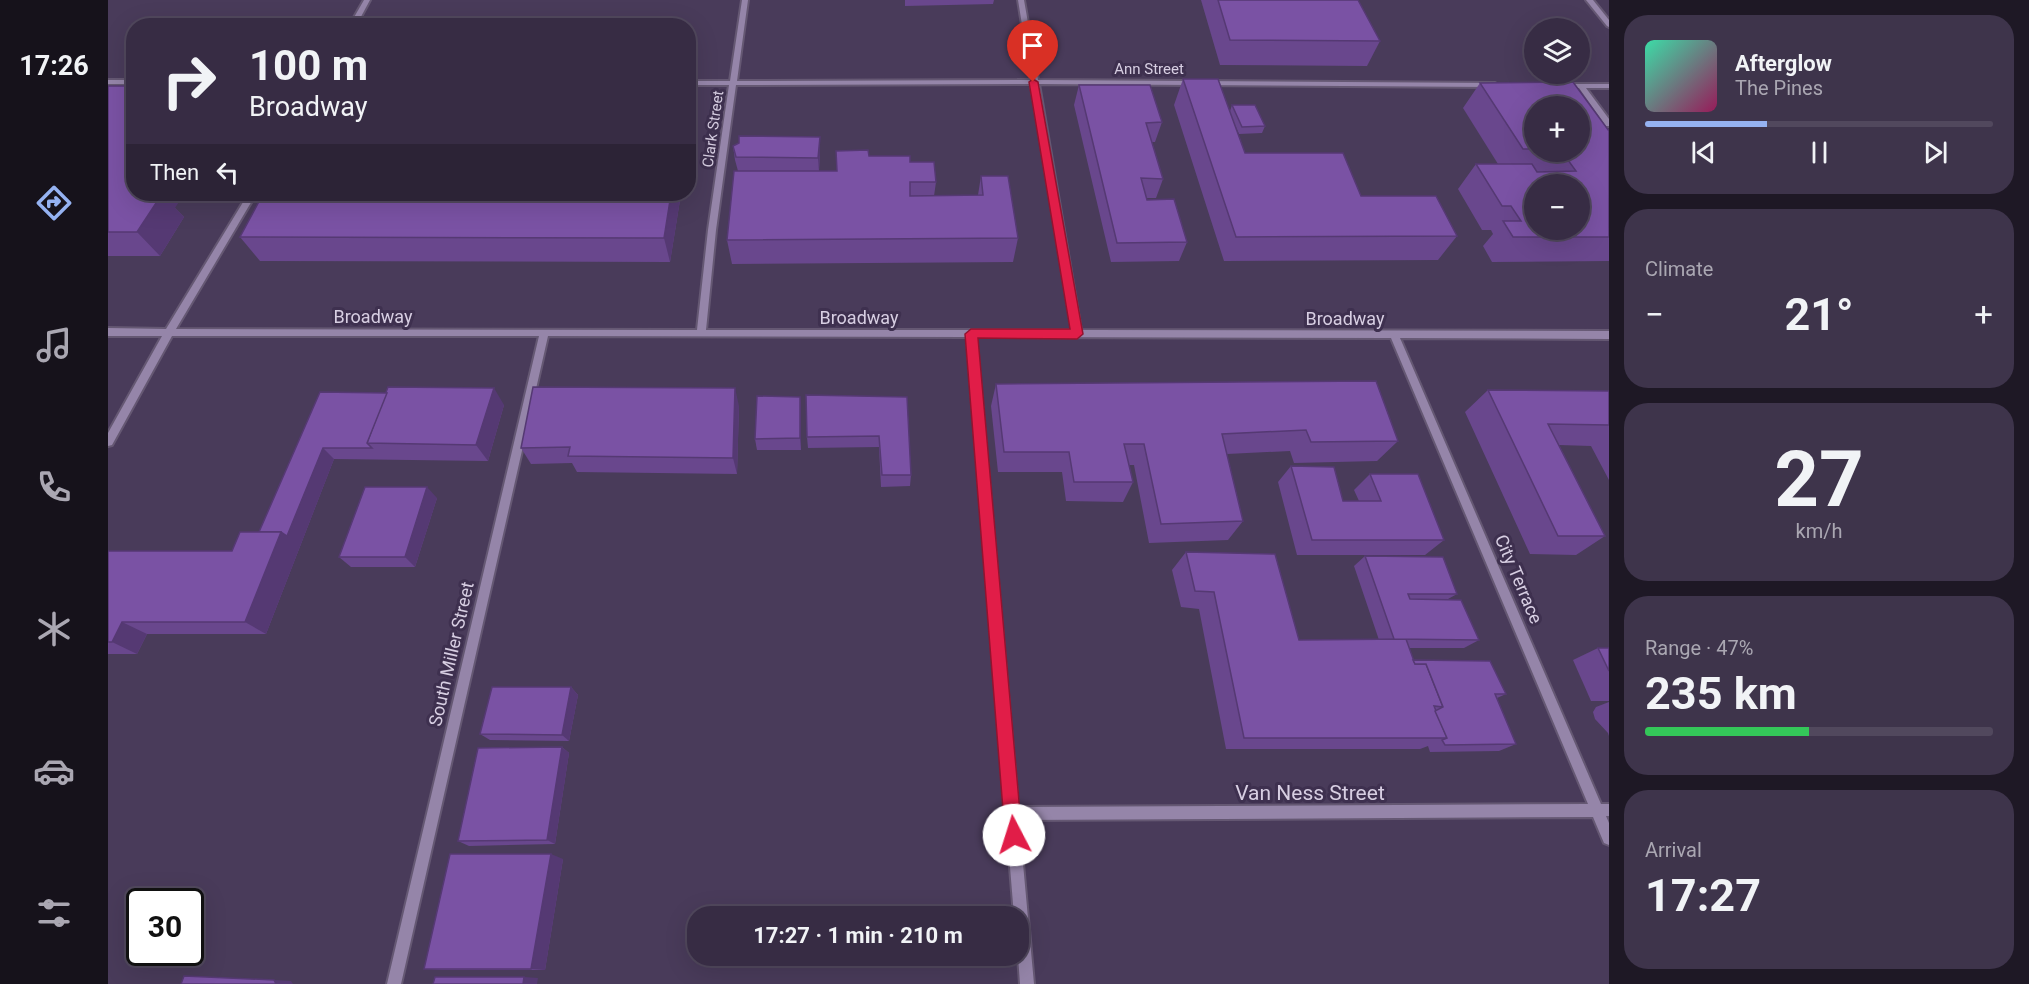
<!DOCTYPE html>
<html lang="en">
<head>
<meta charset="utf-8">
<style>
	:root { --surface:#372c44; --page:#3e344b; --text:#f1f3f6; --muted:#aaa7b2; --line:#51485d; --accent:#95b2f1 }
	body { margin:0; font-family:Roboto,sans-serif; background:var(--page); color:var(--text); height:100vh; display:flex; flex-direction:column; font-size:22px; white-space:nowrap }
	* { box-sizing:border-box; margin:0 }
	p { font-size:20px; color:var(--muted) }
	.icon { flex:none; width:33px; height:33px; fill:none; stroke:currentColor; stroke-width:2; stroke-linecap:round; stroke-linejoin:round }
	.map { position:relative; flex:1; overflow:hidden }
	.panel { display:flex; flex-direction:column; gap:15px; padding:15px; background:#1e1825; width:420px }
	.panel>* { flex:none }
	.top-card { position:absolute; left:18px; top:18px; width:570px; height:183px; border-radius:24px; box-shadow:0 6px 24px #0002,0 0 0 2px var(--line); background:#372c44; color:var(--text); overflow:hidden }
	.controls { position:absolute; left:1416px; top:18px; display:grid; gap:12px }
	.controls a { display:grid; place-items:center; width:66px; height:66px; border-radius:50%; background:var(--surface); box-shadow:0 6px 24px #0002,0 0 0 2px var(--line); font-size:30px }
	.speed { position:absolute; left:18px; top:888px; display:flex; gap:12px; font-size:30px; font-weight:700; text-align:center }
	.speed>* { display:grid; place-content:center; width:78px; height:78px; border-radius:50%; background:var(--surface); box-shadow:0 6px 24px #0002,0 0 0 2px var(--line); line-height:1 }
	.speed .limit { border:3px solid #111; border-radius:9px; background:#fff; color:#111 }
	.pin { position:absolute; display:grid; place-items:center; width:51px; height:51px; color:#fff; margin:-62px -26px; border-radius:50% 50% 50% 0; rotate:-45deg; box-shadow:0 0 6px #0007 }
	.pin .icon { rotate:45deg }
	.me { position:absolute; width:66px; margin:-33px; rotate:355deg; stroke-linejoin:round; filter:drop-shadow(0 0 4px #0008) }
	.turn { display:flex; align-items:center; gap:21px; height:126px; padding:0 24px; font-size:27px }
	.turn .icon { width:78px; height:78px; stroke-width:2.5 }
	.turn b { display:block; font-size:42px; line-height:51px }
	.then { display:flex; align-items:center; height:57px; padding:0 24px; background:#0003; gap:12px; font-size:22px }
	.big { font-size:45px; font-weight:700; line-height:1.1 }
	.panel .widget { flex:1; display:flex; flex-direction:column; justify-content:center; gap:9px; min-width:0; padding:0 21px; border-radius:24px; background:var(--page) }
	.panel .dial { align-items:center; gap:0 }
	.dial b { font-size:78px; line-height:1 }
	.song { display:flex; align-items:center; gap:18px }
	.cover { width:72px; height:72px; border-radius:9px; background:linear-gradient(135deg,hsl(160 70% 55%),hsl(330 70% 35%)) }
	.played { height:6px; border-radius:3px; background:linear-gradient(90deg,var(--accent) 35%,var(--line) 35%) }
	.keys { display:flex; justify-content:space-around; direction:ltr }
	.heat { display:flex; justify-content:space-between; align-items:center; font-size:33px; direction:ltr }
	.charge { height:9px; border-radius:4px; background:linear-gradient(90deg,#34c759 47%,var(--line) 0) }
	.trip { position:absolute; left:579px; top:906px; width:342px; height:60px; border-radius:24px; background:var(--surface); box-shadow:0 6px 24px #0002,0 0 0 2px var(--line); font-weight:700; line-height:60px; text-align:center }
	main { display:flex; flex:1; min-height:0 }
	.tabs { display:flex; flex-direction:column; width:108px; justify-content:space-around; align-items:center; background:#16121b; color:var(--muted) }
	.tabs .icon { width:42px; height:42px }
	.tabs .active { color:var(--accent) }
	.tabs b { font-size:27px; color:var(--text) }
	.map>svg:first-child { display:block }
</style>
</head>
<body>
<main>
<nav class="tabs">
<b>17:26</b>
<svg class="icon active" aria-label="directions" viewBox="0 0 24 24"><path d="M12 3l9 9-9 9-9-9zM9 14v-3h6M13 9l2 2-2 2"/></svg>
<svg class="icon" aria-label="music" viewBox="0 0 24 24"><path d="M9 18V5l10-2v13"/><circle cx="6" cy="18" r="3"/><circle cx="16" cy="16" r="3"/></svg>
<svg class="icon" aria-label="phone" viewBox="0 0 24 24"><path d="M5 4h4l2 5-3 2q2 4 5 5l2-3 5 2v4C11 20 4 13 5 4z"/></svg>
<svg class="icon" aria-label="climate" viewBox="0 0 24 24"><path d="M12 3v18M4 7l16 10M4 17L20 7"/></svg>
<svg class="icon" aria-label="car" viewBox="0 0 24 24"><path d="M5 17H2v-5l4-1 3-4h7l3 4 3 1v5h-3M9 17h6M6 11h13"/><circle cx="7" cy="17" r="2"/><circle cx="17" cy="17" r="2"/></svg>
<svg class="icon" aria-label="filters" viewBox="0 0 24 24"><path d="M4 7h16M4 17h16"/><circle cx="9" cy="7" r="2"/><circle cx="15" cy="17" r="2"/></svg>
</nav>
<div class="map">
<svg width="1501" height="984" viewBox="0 0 1501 984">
	<rect width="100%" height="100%" fill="#493b5a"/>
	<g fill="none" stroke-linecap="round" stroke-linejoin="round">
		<g stroke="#655873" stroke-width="4">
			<g id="minor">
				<path d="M 256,0 L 262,0 L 248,26 L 241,26 Z"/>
				<path d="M 634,0 L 640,0 L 629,81 L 923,80 L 910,0 L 916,0 L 930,80 L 1387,83 L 1387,87 L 1384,87 L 931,84 L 973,330 L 1501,331 L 1501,339 L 1292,338 L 1493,804 L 1501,804 L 1501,816 L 1498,816 L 1501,823 L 1501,845 L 1496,843 L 1485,817 L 911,820 L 926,984 L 912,984 L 910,956 L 910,916 L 906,916 L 859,337 L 440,336 L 293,984 L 279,984 L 431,336 L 64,336 L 4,445 L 0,446 L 0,433 L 54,336 L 0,336 L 0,328 L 58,329 L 140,194 L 148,194 L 68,329 L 589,330 L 600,230 L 621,85 L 580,85 L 580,81 L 622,81 ZM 923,84 L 964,330 L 598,330 L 608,230 L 628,85 ZM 868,337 L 1283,338 L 1480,804 L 910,807 Z"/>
				<path d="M 1478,0 L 1485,0 L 1501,20 L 1501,27 L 1499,26 Z"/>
				<rect x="0" y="80" width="26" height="4"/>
				<path d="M 1451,84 L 1501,84 L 1501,88 L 1478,88 L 1501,119 L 1501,126 L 1498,126 L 1471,88 L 1451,88 Z"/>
			</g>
		</g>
		<use href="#minor" fill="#9585a9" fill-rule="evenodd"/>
	</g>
	<g fill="#69478d" fill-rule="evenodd">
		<path d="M 797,0 L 886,0 L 885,4 L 797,6 Z"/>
		<path d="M 1093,0 L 1250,0 L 1272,41 L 1259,66 L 1112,65 Z"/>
		<path d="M 1075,79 L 1122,111 L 1124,105 L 1157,126 L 1154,133 L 1131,134 L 1127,125 L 1137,153 L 1253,196 L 1349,236 L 1330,260 L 1116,261 L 1066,105 Z"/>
		<path d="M 1372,83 L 1501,131 L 1501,261 L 1384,262 L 1375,246 L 1385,234 L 1383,230 L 1374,230 L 1350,189 L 1368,164 L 1390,164 L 1355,108 ZM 1426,106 L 1472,152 L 1426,152 Z"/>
		<path d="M 971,85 L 1054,122 L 1047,142 L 1044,142 L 1055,179 L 1048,198 L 1038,198 L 1039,200 L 1079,242 L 1071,261 L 1003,262 L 966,105 Z"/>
		<path d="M 0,86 L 67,208 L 76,217 L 52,256 L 0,256 Z"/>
		<path d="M 625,146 L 712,151 L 711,171 L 729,171 L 761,156 L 802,162 L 828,182 L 826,196 L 870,195 L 873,176 L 910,238 L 905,262 L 624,264 L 619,240 L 630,171 L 627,160 Z"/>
		<path d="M 573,194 L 562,262 L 152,261 L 132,237 Z"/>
		<path d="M 888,384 L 1290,441 L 1269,461 L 1186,463 L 1182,451 L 1119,454 L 1135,521 L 1120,540 L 1041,543 L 1026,465 L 1021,465 L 1025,482 L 1015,502 L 958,501 L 954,472 L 890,472 L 883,406 Z"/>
		<path d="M 1380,390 L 1501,391 L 1501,480 L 1483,446 L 1451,445 L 1497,536 L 1468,555 L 1422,554 L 1357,412 Z"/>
		<path d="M 212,392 L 396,405 L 380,461 L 226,459 L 158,634 L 39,634 L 29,654 L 0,654 L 0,551 L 124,551 L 151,532 Z"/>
		<path d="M 692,397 L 693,409 L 693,450 L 649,450 L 647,439 Z"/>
		<path d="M 799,397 L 803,475 L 802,486 L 773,487 L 771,447 L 700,448 L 699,437 Z"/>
		<path d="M 631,406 L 629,474 L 469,472 L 464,463 L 423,464 L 413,448 Z"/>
		<path d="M 1183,466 L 1235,501 L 1251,501 L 1246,490 L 1262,474 L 1336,540 L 1317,555 L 1189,555 L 1170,482 Z"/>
		<path d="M 329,498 L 307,567 L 243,567 L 231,557 Z"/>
		<path d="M 1078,552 L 1191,640 L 1271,640 L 1246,566 L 1257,556 L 1349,594 L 1340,599 L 1371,640 L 1356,648 L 1301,648 L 1305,660 L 1398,694 L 1389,698 L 1408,744 L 1391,751 L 1322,752 L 1320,746 L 1312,749 L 1118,749 L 1091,609 L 1073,607 L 1064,570 Z"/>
		<path d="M 1490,648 L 1501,648 L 1501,701 L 1483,701 L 1465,660 Z"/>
		<path d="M 463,687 L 470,695 L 461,741 L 382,740 L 372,734 Z"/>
		<path d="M 1501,702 L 1501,736 L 1500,733 L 1487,719 L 1485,712 L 1488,707 Z"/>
		<path d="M 454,747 L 461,753 L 447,844 L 361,846 L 350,841 Z"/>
		<path d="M 455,859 L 437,970 L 334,970 L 316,969 Z"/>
	</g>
	<g fill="#553973">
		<path d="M 712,137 L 712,151 L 711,172 L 710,158 Z"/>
		<path d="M 40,194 L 76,194 L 67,208 L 76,217 L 52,256 L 29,232 Z"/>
		<path d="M 563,194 L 573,194 L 562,262 L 556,238 Z"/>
		<path d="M 386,388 L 396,405 L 380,461 L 368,445 Z"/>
		<path d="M 627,388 L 631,406 L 629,474 L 625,458 Z"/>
		<path d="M 692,397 L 693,409 L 693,450 L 692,438 Z"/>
		<path d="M 215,448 L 226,459 L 158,634 L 137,622 L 173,532 Z"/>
		<path d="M 319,487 L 329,498 L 307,567 L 297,557 Z"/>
		<path d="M 14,622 L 39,634 L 29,654 L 4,642 Z"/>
		<path d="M 463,687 L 470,695 L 461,741 L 454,735 Z"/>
		<path d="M 454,747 L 461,753 L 447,844 L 439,840 Z"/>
		<path d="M 443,854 L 455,859 L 437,970 L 423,969 Z"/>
		<path d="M 416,977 L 430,978 L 429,984 L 415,984 Z"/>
		<path d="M 166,980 L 183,981 L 185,984 L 168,984 Z"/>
	</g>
	<g fill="#7a52a4" stroke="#553973" stroke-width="1.5" fill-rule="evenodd">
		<path d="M 1110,0 L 1250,0 L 1272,41 L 1122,40 Z"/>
		<path d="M 1075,79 L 1110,79 L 1137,153 L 1235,153 L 1253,196 L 1328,196 L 1349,236 L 1128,237 Z"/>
		<path d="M 1465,82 L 1501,131 L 1501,237 L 1405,237 L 1395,221 L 1413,221 L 1403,206 L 1394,206 L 1368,164 L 1424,164 L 1429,172 L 1468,171 L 1454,152 L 1472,152 L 1472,106 L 1426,106 L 1426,149 L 1415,149 L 1372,83 ZM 1426,184 L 1472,184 L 1472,230 L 1426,230 Z"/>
		<path d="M 971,85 L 1042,85 L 1054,122 L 1038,123 L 1055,179 L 1033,178 L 1039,200 L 1066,199 L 1079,242 L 1009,243 Z"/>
		<path d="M 0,86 L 26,86 L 26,194 L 54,194 L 29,232 L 0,232 Z"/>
		<path d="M 1124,105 L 1147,105 L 1157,126 L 1134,127 Z"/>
		<path d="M 631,136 L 712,137 L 710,158 L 628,157 L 625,146 L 631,143 Z"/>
		<path d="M 760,150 L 761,156 L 802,156 L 802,162 L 826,162 L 828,182 L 802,182 L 802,196 L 875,195 L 873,176 L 900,176 L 910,238 L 619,240 L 626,171 L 729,171 L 728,151 Z"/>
		<path d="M 155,194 L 563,194 L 556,238 L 132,237 Z"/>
		<path d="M 1268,381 L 1290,441 L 1203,442 L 1198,430 L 1114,434 L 1135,521 L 1053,524 L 1036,444 L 1016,444 L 1025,482 L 966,482 L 961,452 L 896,452 L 888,384 Z"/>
		<path d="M 280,387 L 386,388 L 368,445 L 259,443 Z"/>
		<path d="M 425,387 L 627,388 L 625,458 L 460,456 L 462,447 L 413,448 Z"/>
		<path d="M 1380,390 L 1501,391 L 1501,425 L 1440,424 L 1497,536 L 1450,536 Z"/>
		<path d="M 212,392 L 279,393 L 259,443 L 264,448 L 215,448 L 179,536 L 173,532 L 151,532 Z"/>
		<path d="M 698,395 L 799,397 L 803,475 L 774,475 L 771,436 L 699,437 Z"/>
		<path d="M 649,396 L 692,397 L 692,438 L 647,439 Z"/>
		<path d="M 1183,466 L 1226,467 L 1235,501 L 1273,501 L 1262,474 L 1310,474 L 1336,540 L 1204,540 Z"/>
		<path d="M 257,487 L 319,487 L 297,557 L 231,557 Z"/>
		<path d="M 132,532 L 173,532 L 137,622 L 14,622 L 4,642 L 0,642 L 0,551 L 124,551 Z"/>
		<path d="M 1078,552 L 1167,554 L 1191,640 L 1298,639 L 1307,664 L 1318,664 L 1335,707 L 1326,706 L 1339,738 L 1136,738 L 1106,592 L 1087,591 Z"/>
		<path d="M 1257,556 L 1335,557 L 1349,594 L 1300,594 L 1302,599 L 1353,600 L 1371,640 L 1286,639 Z"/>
		<path d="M 1490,648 L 1501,648 L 1501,671 Z"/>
		<path d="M 1305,660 L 1382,661 L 1398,694 L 1387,694 L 1408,744 L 1337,745 L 1334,740 L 1339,738 L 1327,711 L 1335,707 L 1318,664 L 1307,664 Z"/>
		<path d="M 384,687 L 463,687 L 454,735 L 372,734 Z"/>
		<path d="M 454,747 L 439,840 L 350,841 L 370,748 Z"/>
		<path d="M 342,854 L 443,854 L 423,969 L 316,969 Z"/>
		<path d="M 76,976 L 166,980 L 168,984 L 73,984 Z"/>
		<path d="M 327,977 L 416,977 L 415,984 L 325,984 Z"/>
	</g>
	<path fill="#e11d48" stroke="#92132f" stroke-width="1.5" d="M 925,79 L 930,82 L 975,334 L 969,339 L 870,338 L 914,835 L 912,841 L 906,844 L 900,841 L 897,835 L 857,334 L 863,329 L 962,329 L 921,82 Z"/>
	<g text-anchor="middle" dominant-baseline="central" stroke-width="6" stroke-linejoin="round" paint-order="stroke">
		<g font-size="15" fill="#d7cee2" stroke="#3e304f">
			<text x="1041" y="69">Ann Street</text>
			<text transform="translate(605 129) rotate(-82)">Clark Street</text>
		</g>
		<g font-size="18" fill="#d7cee2" stroke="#3e304f">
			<text x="265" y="316">Broadway</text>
			<text x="751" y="317">Broadway</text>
			<text x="1237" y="318">Broadway</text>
			<text transform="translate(1411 579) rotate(67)">City Terrace</text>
			<text transform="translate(343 654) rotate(-77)">South Miller Street</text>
		</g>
		<g font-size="21" fill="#d7cee2" stroke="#3e304f">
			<text x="1202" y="793">Van Ness Street</text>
		</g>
	</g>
</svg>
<div class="controls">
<a><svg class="icon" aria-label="layers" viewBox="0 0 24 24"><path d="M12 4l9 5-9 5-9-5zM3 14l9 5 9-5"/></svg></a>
<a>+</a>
<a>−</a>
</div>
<div class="speed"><div class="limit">30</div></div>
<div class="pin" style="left:925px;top:82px;background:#d93025"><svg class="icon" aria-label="arrive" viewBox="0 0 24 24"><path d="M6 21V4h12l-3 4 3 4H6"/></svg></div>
<svg class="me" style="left:906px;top:835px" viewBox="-20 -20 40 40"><circle r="19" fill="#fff"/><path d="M0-13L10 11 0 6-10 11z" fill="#e11d48"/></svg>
<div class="trip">17:27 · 1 min · 210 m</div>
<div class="top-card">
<div class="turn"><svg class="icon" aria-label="right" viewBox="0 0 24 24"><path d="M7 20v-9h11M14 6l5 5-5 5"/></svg><div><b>100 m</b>Broadway</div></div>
<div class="then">Then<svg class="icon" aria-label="left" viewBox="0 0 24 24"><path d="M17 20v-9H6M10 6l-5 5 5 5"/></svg></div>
</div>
</div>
<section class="panel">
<div class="widget">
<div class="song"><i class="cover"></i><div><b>Afterglow</b><p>The Pines</p></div></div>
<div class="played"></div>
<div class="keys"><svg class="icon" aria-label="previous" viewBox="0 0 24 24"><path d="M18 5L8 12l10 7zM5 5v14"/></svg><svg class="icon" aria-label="pause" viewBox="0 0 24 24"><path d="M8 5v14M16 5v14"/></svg><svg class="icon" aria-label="next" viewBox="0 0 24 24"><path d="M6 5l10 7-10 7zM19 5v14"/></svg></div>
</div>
<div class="widget"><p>Climate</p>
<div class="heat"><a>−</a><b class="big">21°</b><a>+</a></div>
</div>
<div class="widget dial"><b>27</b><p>km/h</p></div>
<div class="widget"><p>Range · 47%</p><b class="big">235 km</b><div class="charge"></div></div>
<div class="widget"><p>Arrival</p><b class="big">17:27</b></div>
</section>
</main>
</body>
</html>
